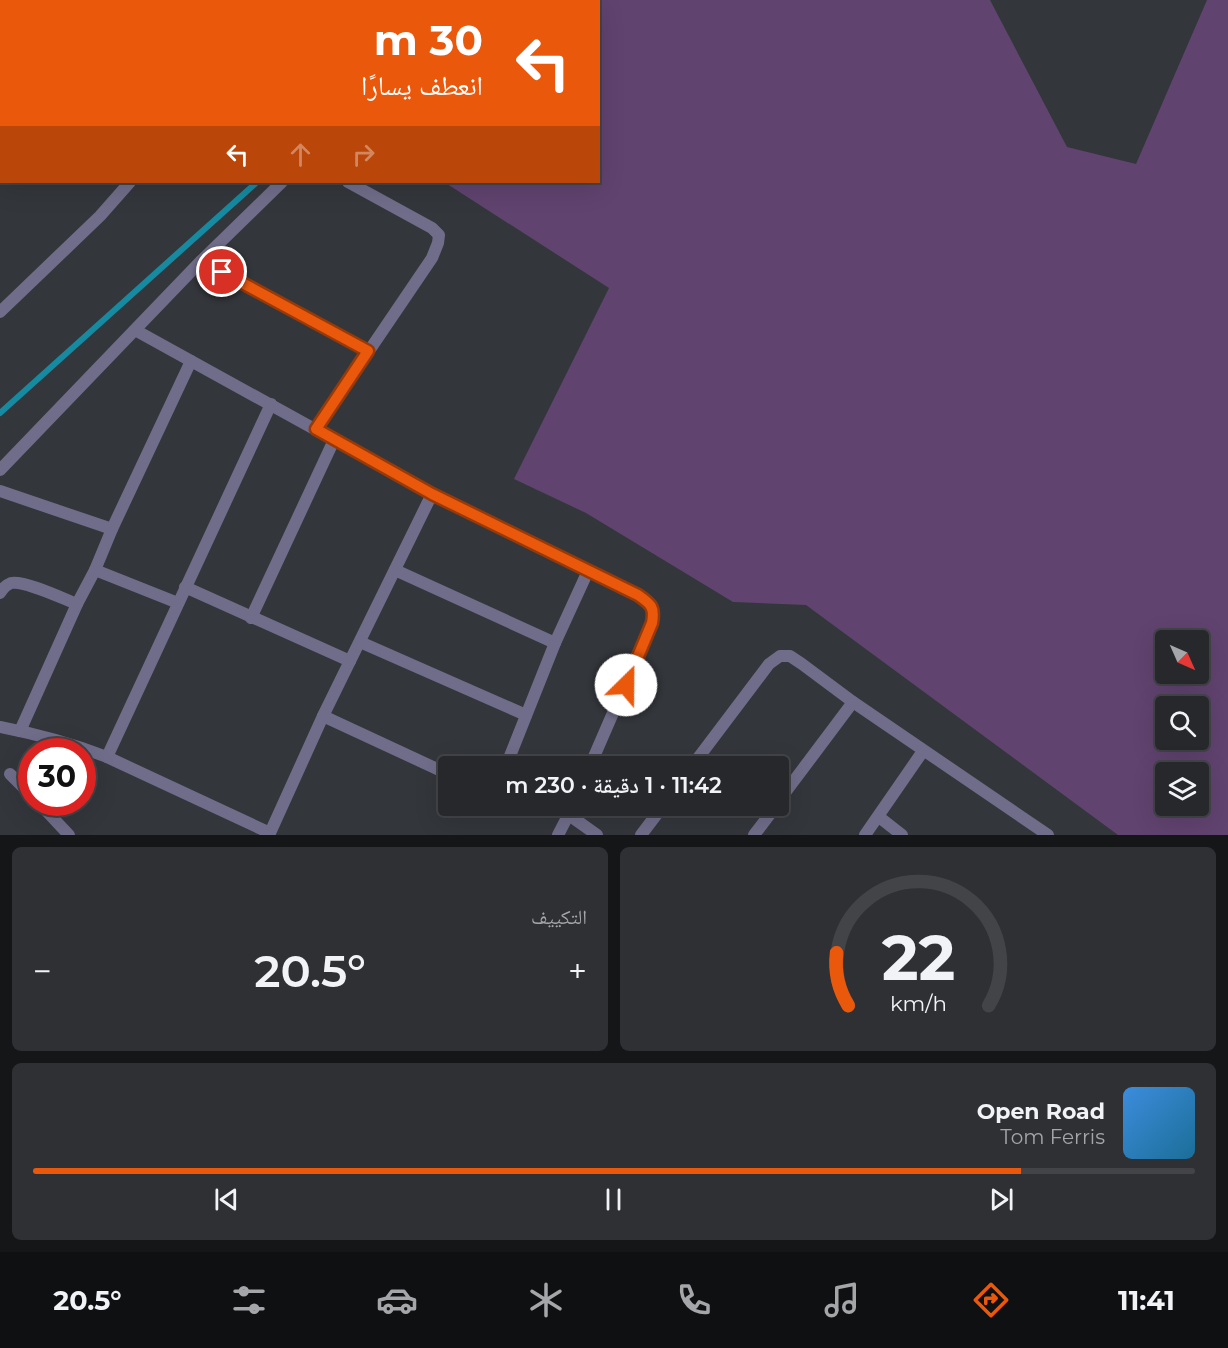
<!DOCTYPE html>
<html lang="ar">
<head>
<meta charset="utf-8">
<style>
	:root { --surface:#26282c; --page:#2e3034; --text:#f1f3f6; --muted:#a4a6a9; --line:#424448; --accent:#ea580c }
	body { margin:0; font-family:Montserrat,"Noto Naskh Arabic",sans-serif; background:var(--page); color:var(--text); direction:rtl; height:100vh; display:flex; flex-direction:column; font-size:22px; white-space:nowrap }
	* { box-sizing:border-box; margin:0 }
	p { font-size:20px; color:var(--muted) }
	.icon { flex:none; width:33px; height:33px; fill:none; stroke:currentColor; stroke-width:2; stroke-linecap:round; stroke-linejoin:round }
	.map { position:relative; height:835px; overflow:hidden; direction:ltr }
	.drawer { display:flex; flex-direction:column; gap:12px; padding:12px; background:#151618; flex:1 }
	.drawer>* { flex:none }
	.top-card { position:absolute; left:0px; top:0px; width:600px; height:183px; box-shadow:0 6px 24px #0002,0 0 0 2px var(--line); direction:rtl; background:#ea580c; color:#fff; overflow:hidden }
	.needle { width:39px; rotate:135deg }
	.controls { position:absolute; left:1155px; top:630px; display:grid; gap:12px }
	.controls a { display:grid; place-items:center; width:54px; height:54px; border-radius:6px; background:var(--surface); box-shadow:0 6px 24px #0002,0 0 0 2px var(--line); font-size:30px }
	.speed { position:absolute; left:18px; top:738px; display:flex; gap:12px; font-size:30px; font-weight:700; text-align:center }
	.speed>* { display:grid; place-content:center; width:78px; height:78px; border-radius:50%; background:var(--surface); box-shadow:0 6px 24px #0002,0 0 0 2px var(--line); line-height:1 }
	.speed .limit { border:9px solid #d22; background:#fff; color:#111 }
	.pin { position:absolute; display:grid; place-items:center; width:51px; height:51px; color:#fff; margin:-26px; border:3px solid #fff; border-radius:50%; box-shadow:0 2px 6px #0007 }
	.me { position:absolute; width:66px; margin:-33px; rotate:23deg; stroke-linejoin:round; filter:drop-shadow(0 0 4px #0008) }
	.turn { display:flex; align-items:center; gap:21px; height:126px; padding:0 18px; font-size:27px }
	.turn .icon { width:78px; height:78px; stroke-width:2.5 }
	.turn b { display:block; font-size:42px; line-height:51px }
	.lanes { display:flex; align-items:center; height:57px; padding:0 18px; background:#0003; justify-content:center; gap:30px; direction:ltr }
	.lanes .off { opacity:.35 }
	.big { font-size:45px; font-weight:600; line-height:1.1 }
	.drawer .card { flex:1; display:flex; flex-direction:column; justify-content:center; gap:9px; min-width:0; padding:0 21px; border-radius:9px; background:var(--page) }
	.drawer .dial { align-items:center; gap:0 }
	.dial svg { height:156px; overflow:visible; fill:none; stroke:var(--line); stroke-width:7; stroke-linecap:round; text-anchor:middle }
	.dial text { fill:var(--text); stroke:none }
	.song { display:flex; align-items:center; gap:18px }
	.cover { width:72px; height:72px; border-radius:9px; background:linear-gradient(135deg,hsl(210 70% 55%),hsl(200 70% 35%)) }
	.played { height:6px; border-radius:3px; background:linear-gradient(90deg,var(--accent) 85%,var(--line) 85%) }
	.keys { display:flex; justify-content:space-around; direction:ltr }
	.heat { display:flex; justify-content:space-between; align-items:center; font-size:33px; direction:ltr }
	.drawer .tiles { flex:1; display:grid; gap:12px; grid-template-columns:1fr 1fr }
	.card:last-child { grid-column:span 2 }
	.trip { position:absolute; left:438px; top:756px; width:351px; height:60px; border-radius:6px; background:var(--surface); box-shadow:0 6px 24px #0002,0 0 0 2px var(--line); font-weight:600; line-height:60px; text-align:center; direction:rtl }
	.tab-bar { display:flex; height:96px; justify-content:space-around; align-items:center; background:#0f1012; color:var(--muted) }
	.tab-bar .icon { width:42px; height:42px }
	.tab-bar .selected { color:var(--accent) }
	.tab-bar b { font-size:27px; color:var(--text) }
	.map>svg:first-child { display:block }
</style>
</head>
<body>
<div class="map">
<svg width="1228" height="835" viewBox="0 0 1228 835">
	<rect width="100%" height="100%" fill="#33363b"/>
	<path fill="#60436f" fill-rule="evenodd" d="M 600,0 L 990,0 L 1067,147 L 1136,164 L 1207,0 L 1228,0 L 1228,835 L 1118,835 L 806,605 L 733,602 L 586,513 L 514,479 L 609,288 L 444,182 L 598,182 L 598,1 ZM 1166,640 L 1198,640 L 1198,674 L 1166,674 ZM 1166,706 L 1198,706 L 1198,740 L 1166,740 ZM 1166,772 L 1198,772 L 1198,806 L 1166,806 Z"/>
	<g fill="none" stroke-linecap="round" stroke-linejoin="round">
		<g stroke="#158aa0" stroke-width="6">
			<path d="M 457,2 L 459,0"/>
			<path d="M 0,413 L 257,182"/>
		</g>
		<g stroke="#706d8a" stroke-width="12">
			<path d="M 386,2 L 388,0"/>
			<path d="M 505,2 L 507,0"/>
			<path d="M 201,261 L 368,351"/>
			<path d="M 0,312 L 100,216 L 130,182"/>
			<path d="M 316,429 L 432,258 L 438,243 L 439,235 L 432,228 L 348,182"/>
			<path d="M 0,470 L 201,261 L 282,182"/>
			<path d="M 0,491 L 112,529"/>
			<path d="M 432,494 L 638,595 C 651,604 655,607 652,623 L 590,766"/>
			<path d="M 95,570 L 178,603"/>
			<path d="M 395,570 L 555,643"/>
			<path d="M 185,587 L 350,661"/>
			<path d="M 0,593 C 3,588 6,585 11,583 C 24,580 64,599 77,604"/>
			<path d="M 251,618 L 334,440"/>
			<path d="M 360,642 L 526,715"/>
			<path d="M 323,716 L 448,774"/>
			<path d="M 0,727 C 36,734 73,744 107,757 L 270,833 L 323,716 L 432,494 L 135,330"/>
			<path d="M 20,731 L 77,604 L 95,570 L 112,529 L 191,361"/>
			<path d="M 107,757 L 271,404"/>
			<path d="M 506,766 L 555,643 L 588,571"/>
			<path d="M 692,766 L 769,664 L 780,656 L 790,656 L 802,664 L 853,702 L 1048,835"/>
			<path d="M 10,774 L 32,796"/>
			<path d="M 38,802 L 69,835"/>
			<path d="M 778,802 L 853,702"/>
			<path d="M 569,815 L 597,835"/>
			<path d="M 879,817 L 902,835"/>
			<path d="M 558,835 L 573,806"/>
			<path d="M 641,835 L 663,806"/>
			<path d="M 754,835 L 776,806"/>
			<path d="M 865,835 L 923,751"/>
		</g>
	</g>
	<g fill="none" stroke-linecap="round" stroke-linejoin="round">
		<g stroke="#983908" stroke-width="15">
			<path id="route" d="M 222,272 L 368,351 L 316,429 L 432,494 L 638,595 C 651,604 655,607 652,623 L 626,685"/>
		</g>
		<use href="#route" stroke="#ea580c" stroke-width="10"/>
	</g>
</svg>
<div class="controls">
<a><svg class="needle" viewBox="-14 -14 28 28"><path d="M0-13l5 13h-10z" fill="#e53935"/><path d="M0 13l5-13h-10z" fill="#a4a6a9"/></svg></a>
<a><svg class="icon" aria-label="search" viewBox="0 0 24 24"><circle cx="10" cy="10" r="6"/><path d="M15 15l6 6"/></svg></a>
<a><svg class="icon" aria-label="layers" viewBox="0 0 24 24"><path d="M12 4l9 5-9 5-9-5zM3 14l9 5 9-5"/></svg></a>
</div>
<div class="speed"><div class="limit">30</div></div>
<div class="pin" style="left:222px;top:272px;background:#d93025"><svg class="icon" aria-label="arrive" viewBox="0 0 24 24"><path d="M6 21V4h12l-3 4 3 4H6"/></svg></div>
<svg class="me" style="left:626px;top:685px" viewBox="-20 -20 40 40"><circle r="19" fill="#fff"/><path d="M0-13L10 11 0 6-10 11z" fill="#ea580c"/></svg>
<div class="trip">11:42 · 1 دقيقة · 230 m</div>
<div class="top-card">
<div class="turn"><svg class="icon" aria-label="left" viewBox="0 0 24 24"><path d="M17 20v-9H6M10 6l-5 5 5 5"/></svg><div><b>30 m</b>انعطف يسارًا</div></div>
<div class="lanes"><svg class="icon" aria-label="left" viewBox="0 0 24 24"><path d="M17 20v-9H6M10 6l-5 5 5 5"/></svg><svg class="icon off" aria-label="ahead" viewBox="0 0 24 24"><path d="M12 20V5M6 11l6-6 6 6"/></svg><svg class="icon off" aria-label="right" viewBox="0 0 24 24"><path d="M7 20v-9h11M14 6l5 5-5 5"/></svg></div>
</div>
</div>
<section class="drawer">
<div class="tiles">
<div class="card dial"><svg viewBox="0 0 100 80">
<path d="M14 69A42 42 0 1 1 86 69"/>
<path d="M14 69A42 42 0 0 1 8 42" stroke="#ea580c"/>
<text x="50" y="56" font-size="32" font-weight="700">22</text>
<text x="50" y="72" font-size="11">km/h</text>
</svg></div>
<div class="card"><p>التكييف</p>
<div class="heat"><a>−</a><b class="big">20.5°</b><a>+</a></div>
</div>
<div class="card">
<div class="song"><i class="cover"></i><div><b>Open Road</b><p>Tom Ferris</p></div></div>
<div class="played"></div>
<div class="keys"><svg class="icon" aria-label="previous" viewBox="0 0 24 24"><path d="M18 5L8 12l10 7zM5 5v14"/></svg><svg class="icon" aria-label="pause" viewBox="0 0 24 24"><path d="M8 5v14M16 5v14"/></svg><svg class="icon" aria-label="next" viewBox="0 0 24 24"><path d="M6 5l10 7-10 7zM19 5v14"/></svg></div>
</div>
</div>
</section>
<nav class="tab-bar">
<b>11:41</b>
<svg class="icon selected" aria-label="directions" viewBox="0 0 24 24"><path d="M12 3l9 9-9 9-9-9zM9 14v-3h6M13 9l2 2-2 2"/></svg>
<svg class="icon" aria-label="music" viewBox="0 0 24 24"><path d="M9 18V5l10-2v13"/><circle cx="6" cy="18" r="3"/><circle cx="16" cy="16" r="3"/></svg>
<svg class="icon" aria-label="phone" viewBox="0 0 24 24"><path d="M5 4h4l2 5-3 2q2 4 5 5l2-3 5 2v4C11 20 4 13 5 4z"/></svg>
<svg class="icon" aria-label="climate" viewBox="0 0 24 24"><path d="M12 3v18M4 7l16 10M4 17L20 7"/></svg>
<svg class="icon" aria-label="car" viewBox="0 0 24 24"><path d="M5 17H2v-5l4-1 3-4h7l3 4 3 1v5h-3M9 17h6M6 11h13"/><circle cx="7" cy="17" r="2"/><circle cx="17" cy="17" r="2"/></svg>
<svg class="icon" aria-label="filters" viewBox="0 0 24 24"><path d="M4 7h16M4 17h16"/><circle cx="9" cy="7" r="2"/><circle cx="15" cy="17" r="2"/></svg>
<b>20.5°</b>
</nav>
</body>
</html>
